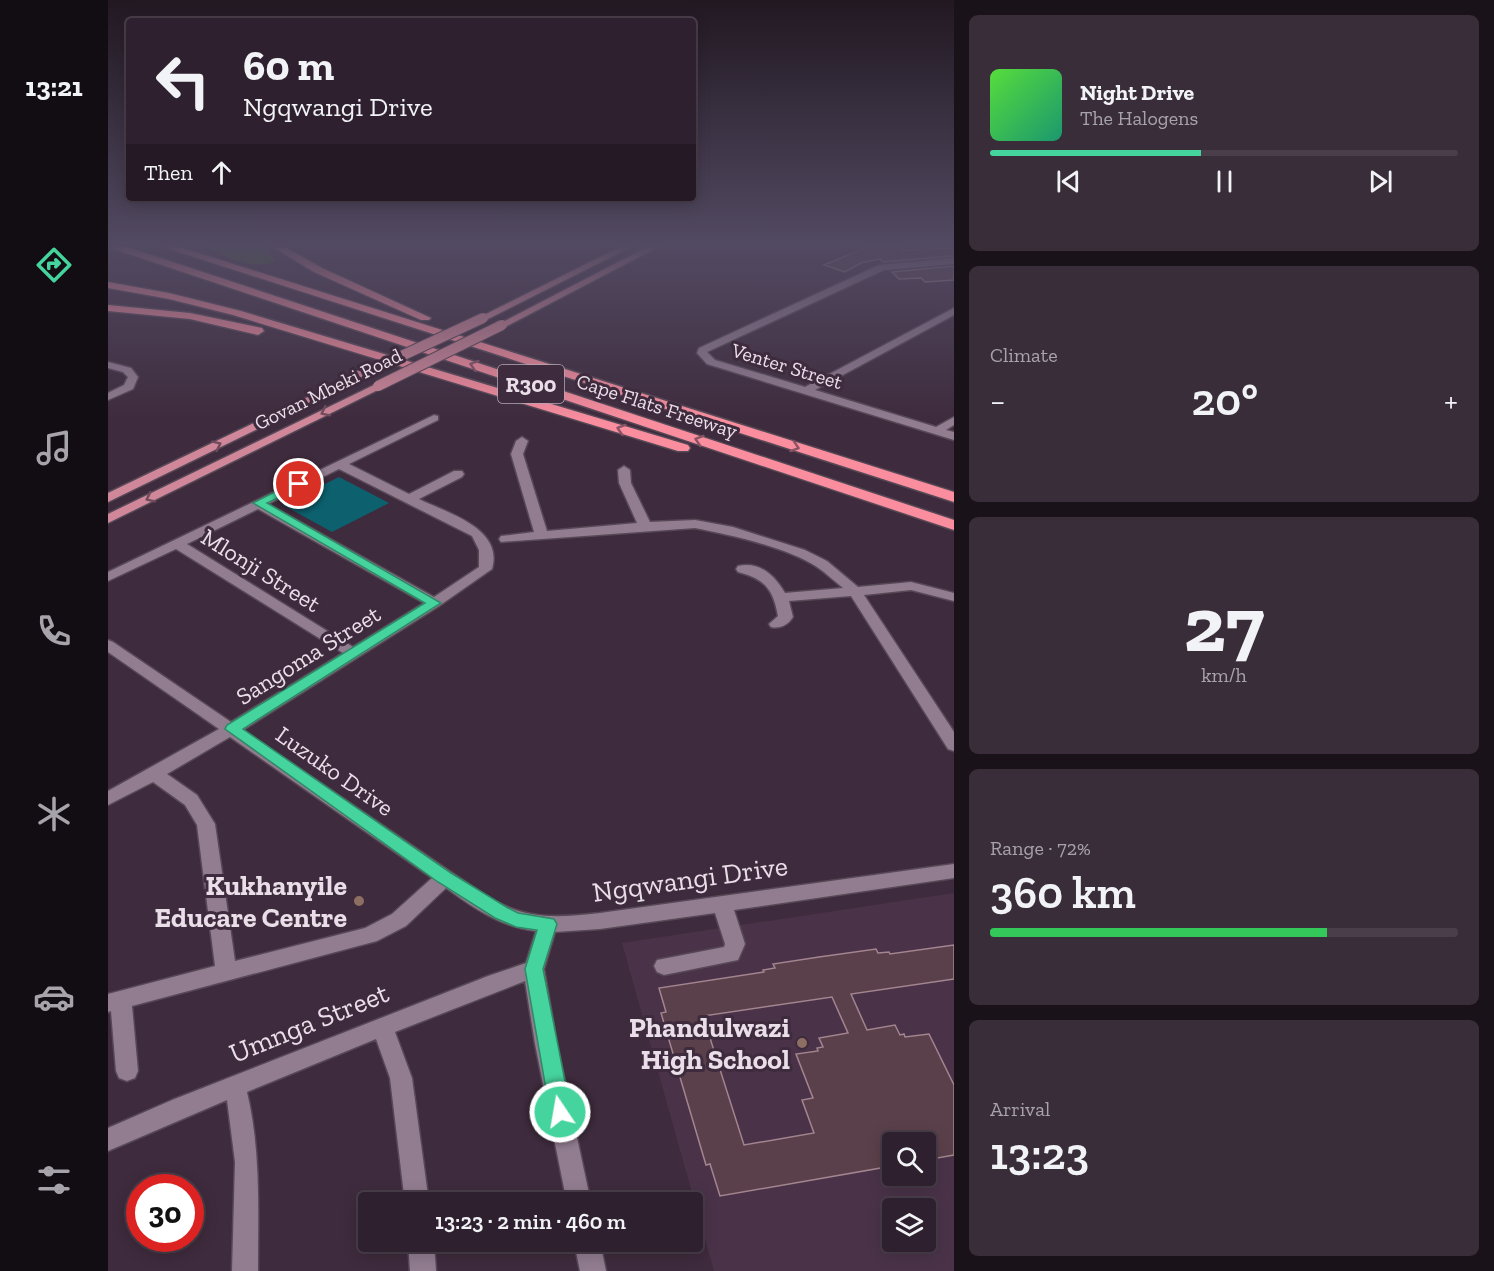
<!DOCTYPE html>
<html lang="en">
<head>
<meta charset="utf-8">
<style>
	:root { --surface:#2e202e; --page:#3a2d3a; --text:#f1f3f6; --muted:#a7a3aa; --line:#493e4a; --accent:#46d49e }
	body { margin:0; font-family:"Zilla Slab",serif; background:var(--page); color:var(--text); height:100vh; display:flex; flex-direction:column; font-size:22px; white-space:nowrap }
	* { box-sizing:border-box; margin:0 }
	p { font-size:20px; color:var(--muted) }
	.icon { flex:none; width:33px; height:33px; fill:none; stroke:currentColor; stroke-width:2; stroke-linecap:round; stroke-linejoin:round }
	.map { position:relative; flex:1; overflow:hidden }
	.details { display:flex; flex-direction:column; gap:15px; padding:15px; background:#191219; width:540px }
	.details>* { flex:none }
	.hud { position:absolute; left:18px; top:18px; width:570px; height:183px; border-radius:6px; box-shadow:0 3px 15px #0003,0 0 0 2px var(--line); background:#2e202e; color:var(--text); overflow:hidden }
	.tools { position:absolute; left:774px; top:1132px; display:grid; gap:12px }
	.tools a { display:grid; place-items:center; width:54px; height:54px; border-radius:6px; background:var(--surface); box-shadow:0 3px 15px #0003,0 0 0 2px var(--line); font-size:30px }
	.speed { position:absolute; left:18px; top:1174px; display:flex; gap:12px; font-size:30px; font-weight:700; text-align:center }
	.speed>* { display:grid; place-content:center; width:78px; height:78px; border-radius:50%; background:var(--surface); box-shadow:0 3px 15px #0003,0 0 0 2px var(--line); line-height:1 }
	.speed .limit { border:9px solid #d22; background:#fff; color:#111 }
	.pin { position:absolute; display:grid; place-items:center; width:51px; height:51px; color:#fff; margin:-26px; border:3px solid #fff; border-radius:50%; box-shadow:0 2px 6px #0007 }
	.me { position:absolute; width:66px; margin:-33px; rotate:348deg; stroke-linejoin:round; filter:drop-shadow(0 0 4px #0008) }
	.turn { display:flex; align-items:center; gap:21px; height:126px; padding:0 18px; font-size:27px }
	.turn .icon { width:78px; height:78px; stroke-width:2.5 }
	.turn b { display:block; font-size:42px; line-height:51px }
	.then { display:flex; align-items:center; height:57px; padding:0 18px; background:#0003; gap:12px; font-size:22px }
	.big { font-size:45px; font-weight:600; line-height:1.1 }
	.details .card { flex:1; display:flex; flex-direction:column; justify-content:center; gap:9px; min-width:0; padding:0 21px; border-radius:9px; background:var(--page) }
	.details .dial { align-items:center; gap:0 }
	.dial b { font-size:78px; line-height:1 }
	.song { display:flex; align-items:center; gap:18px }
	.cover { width:72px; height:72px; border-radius:9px; background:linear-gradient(135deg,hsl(110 70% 55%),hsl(160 70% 35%)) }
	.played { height:6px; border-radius:3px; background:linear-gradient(90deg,var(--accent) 45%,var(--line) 45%) }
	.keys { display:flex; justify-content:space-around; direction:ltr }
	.heat { display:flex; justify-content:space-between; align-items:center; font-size:33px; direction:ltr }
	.charge { height:9px; border-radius:4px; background:linear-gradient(90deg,#34c759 72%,var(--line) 0) }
	.trip { position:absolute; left:250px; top:1192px; width:345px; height:60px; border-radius:6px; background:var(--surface); box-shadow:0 3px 15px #0003,0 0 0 2px var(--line); font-weight:600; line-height:60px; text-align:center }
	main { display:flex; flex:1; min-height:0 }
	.tabs { display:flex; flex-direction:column; width:108px; justify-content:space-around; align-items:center; background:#120d12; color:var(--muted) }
	.tabs .icon { width:42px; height:42px }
	.tabs .on { color:var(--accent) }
	.tabs b { font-size:27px; color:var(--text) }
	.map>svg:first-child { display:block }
</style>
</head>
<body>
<main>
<nav class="tabs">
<b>13:21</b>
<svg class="icon on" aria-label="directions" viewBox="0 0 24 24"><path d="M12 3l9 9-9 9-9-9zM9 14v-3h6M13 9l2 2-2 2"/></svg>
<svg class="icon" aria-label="music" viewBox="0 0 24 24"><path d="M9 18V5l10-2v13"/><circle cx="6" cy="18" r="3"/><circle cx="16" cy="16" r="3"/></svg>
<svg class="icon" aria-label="phone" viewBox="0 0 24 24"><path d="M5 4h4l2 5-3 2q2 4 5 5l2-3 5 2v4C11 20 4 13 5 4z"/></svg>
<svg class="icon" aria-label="climate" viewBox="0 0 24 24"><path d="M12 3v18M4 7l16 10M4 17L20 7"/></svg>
<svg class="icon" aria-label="car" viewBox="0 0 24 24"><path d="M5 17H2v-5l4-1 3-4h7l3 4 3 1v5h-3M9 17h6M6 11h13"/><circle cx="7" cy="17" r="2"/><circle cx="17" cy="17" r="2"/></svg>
<svg class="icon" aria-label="filters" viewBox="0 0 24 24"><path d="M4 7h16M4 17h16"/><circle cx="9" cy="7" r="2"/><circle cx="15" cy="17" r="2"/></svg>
</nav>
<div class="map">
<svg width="846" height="1271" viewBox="0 0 846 1271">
	<rect width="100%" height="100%" fill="#3e2b3d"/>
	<path fill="#4a3349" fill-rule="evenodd" d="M 846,893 L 846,1271 L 606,1271 L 514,943 ZM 784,1143 L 818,1143 L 818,1176 L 784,1176 ZM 784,1209 L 818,1209 L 818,1242 L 784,1242 Z"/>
	<path fill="#2a6110" d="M 91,244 L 152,244 L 168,260 C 145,274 112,253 91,244 Z"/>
	<path fill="#0d616f" d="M 231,477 L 281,503 L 224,532 L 175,505 Z"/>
	<g fill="#5a404a" stroke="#a3858f" stroke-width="1.5" fill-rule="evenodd">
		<path d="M 767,244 L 793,247 L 794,250 L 846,248 L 846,256 L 775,262 L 772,259 L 753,263 L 737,272 L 716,265 Z"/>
		<path d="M 846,266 L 846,280 L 817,282 L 813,278 L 791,279 L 784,272 Z"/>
		<path d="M 846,945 L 846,979 L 743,994 L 759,1030 L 787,1025 L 792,1035 L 796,1034 L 797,1037 L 821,1034 L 846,1085 L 846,1155 L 818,1160 L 818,1143 L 784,1143 L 784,1166 L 612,1196 L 602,1164 L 598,1165 L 553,1013 L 558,1012 L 551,988 L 656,972 L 655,970 L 667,968 L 665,964 L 711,957 L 768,949 L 770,953 L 781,952 L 782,954 ZM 724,997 L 740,1033 L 711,1038 L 715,1047 L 709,1048 L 710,1051 L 688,1054 L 705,1098 L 694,1100 L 706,1133 L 636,1145 L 595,1016 Z"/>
	</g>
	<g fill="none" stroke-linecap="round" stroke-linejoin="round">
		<g stroke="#574856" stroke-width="3">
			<g id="minor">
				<path d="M 846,258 L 846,264 L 776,270 L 599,352 L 607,360 L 697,387 L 846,308 L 846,315 L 707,390 L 828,427 L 846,417 L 846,425 L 838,430 L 846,432 L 846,440 L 599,364 L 589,353 L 591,348 L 771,265 Z"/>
				<path d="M 0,362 L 23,368 L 30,377 L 25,389 L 0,400 L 0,393 L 16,385 L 20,377 L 15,372 L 0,368 Z"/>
				<path d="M 326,415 L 330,416 L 330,420 L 241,464 L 301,494 L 346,471 L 354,471 L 356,474 L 354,477 L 311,499 C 339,513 396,528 384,569 L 331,606 L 135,730 L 378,896 C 417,920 448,918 492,913 L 846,864 L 846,878 L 626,910 L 637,944 L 630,960 L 556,975 L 549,972 L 546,966 L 549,960 L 616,947 L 617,944 L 607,913 L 492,929 L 447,932 L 436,969 L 449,1044 L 483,1203 L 459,1203 L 427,1044 L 417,981 L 287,1032 L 304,1078 L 321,1203 L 297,1203 L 282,1078 L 268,1039 L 139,1092 C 153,1151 150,1210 150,1271 L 124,1271 L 127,1162 L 119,1100 L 0,1151 L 0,1128 L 64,1100 L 380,976 L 418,963 L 428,931 C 392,927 366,908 338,888 L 298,926 L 269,941 L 24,1006 L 30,1071 L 27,1078 L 19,1081 L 11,1078 L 8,1071 L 3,1011 L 0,1012 L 0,994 L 107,966 L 89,825 L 77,805 L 45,782 L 0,805 L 0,791 L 111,729 L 0,652 L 0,640 L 5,642 L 123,722 L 235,653 L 68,549 L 0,581 L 0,572 ZM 231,469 L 364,536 L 371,550 L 371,567 L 326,597 L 160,504 ZM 150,509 L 316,603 L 245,647 L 79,544 ZM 122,737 L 324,878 L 284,914 L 257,928 L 127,961 L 107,824 L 89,795 L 59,774 Z"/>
				<path d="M 414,437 L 420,441 L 415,454 L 439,531 L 529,523 L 511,483 L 510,470 L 516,466 L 522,470 L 523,483 L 542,522 L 587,520 L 625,527 L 697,550 L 719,561 L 750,587 L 803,582 L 846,593 L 846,601 L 803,590 L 756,595 L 846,732 L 846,751 L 840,749 L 743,596 L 681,601 L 685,617 C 680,625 672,629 663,627 L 661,624 L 670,616 C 665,589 657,579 630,572 L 628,569 L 630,566 C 652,561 667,576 677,593 L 735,588 C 726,581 718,573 709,567 C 678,547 623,535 587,528 L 393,542 L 391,539 L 393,536 L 426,532 L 403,454 L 408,441 Z"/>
				<path d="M 300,1242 L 326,1242 L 328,1271 L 302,1271 Z"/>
				<path d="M 466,1242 L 492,1242 L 498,1271 L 472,1271 Z"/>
			</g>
		</g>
		<g stroke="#574856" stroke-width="3">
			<g id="major">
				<path d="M 518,244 L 529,244 L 378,320 L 370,318 Z"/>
				<path d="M 545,244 L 556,244 L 397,327 L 389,325 Z"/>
				<path d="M 244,376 L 249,379 L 248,381 L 0,502 L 0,493 Z"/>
				<path d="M 270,383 L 274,384 L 274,388 L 0,523 L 0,514 Z"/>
			</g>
		</g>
		<g stroke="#574856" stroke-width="3">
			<g id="highway">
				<path d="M 0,244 L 10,244 L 846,520 L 846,530 L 0,247 Z"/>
				<path d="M 46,244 L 62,244 L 846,492 L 846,502 Z"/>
				<path d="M 160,244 L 172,244 L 214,268 L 323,318 L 321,320 L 313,320 L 206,272 Z"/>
				<path d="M 0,282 L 61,293 L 133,311 L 580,445 L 582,448 L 580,451 L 570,451 L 125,315 L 61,299 L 0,288 Z"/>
				<path d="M 0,305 L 82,313 L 154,328 L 156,331 L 150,335 L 82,319 L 0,311 Z"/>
			</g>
		</g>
		<use href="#minor" fill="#917c90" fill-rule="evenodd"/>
		<use href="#major" fill="#d08799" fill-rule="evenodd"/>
		<use href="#highway" fill="#fa8e9f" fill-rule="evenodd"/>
		<g stroke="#574856" stroke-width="12" stroke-linecap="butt">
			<g id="major-bridge">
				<path d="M 244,379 L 375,318"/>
				<path d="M 270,386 L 394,325"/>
			</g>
		</g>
		<use href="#major-bridge" stroke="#d08799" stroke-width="10"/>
	</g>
	<defs><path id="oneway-chevron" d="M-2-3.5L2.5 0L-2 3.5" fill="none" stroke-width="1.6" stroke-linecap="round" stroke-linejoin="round" transform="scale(1.5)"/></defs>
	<g stroke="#895364">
		<use href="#oneway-chevron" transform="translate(366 365) rotate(-162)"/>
		<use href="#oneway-chevron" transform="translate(513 429) rotate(-163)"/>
		<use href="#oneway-chevron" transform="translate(591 440) rotate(-162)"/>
		<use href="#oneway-chevron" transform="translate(687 447) rotate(18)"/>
	</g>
	<g stroke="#714b5d">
		<use href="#oneway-chevron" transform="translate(217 412) rotate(154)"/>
		<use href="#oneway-chevron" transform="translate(109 445) rotate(-26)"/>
		<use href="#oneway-chevron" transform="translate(42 498) rotate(154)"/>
	</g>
	<linearGradient id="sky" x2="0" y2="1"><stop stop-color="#221822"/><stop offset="0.58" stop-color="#524a62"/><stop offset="1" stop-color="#524a62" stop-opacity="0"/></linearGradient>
	<rect width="846" height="422" fill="url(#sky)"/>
	<path fill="#46d49e" stroke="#2e8a67" stroke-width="1.5" d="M 191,480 L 196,484 L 195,486 L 159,503 L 333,603 L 135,729 L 343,873 L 400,908 L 410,913 L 446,919 L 449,924 L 435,969 L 463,1112 L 460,1119 L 452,1122 L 445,1119 L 442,1112 L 417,969 L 429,930 L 408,927 L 387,918 L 330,882 L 117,729 L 119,725 L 317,603 L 145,503 Z"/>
	<g fill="#8d6e63" stroke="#3e2b3d" stroke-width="2">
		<circle cx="251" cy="901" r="6"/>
		<circle cx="694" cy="1043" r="6"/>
	</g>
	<g text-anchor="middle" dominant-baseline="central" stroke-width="6" stroke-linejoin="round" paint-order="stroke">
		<g font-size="20" fill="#eadee9" stroke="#3e2b3d">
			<text transform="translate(679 366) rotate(17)">Venter Street</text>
			<text transform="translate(220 389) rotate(-26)">Govan Mbeki Road</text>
			<text transform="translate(549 406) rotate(18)">Cape Flats Freeway</text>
		</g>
		<rect fill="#3e2b3d" stroke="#b6a8b5" stroke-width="1.5" x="390" y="365" width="66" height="38" rx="4.5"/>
		<g font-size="22" font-weight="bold" fill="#eadee9">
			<text x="423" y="384">R300</text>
		</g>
		<g font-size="24" fill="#eadee9" stroke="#3e2b3d">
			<text transform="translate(153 570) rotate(32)">Mlonji Street</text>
			<text transform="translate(200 655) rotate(-32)">Sangoma Street</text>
			<text transform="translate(227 771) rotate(35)">Luzuko Drive</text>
		</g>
		<g font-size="28" fill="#eadee9" stroke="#3e2b3d">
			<text transform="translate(582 879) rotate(-8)">Ngqwangi Drive</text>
			<text transform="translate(201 1023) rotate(-22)">Umnga Street</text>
		</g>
		<g font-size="28" font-weight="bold" fill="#eadee9" stroke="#3e2b3d" text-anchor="end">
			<text x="239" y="885">Kukhanyile<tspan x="239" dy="32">Educare Centre</tspan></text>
			<text x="682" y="1027">Phandulwazi<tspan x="682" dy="32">High School</tspan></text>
		</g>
	</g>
</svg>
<div class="tools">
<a><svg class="icon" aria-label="search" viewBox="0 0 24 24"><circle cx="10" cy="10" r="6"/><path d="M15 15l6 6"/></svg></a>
<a><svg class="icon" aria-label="layers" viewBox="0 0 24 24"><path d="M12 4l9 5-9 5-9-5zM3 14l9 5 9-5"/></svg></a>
</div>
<div class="speed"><div class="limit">30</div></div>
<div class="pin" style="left:191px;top:484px;background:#d93025"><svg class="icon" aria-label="arrive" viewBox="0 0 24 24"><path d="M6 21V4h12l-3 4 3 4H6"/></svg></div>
<svg class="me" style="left:452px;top:1112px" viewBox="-20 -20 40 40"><circle r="17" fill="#46d49e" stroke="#fff" stroke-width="3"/><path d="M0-11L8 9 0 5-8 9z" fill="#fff"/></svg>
<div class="trip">13:23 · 2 min · 460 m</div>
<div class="hud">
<div class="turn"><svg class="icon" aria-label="left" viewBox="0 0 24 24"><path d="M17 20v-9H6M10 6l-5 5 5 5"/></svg><div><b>60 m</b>Ngqwangi Drive</div></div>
<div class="then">Then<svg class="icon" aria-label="ahead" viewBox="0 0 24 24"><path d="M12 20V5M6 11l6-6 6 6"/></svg></div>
</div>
</div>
<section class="details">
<div class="card">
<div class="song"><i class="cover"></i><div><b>Night Drive</b><p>The Halogens</p></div></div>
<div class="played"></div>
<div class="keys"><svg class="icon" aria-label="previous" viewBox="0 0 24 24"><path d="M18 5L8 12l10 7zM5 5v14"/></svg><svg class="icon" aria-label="pause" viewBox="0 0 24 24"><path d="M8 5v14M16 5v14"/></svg><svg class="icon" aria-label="next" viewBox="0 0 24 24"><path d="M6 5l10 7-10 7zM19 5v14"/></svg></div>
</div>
<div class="card"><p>Climate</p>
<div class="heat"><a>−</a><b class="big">20°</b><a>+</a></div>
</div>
<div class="card dial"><b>27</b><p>km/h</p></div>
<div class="card"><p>Range · 72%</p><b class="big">360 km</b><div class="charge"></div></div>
<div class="card"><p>Arrival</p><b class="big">13:23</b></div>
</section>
</main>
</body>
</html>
